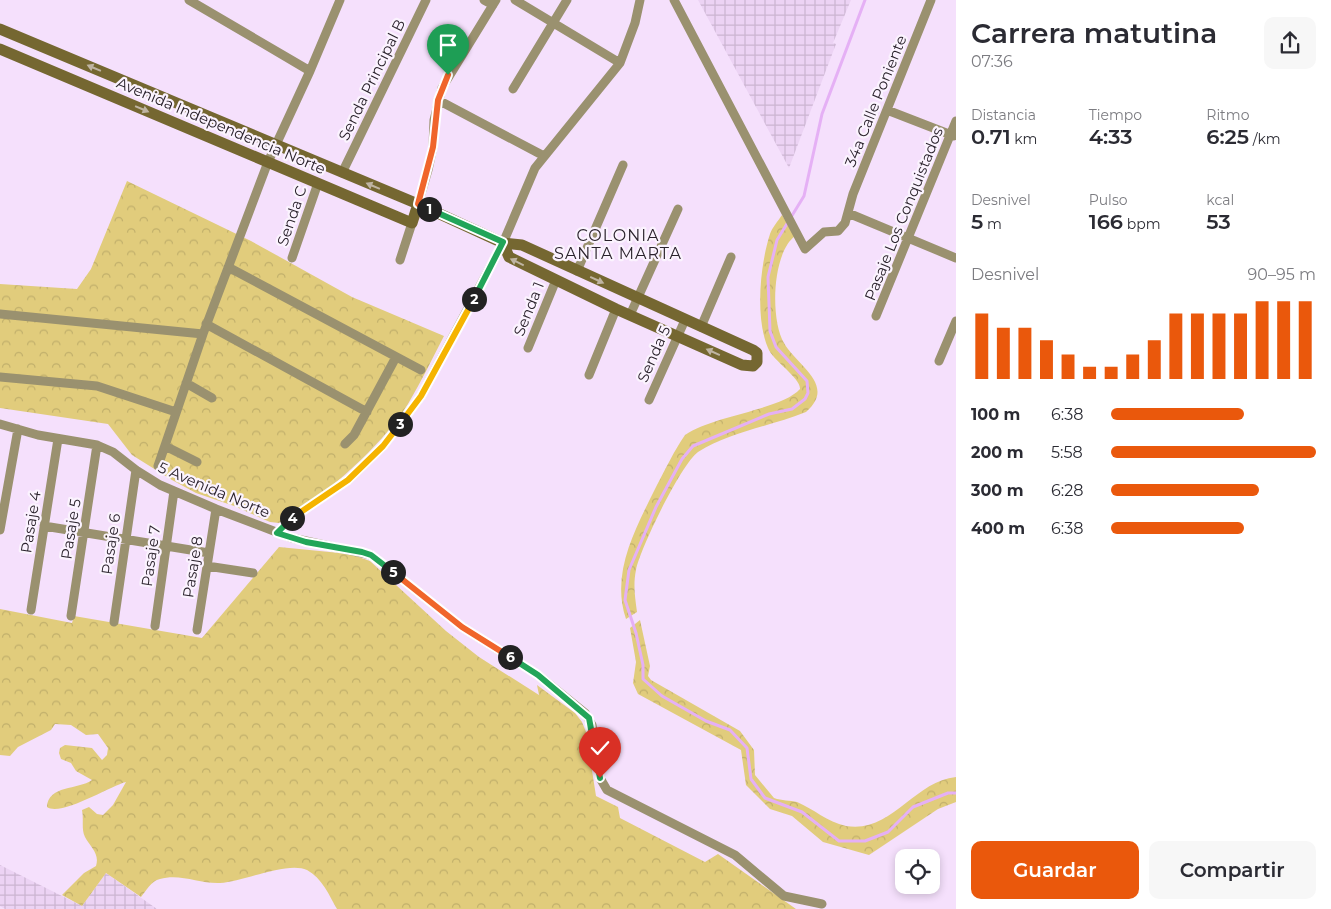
<!DOCTYPE html>
<html lang="es">
<meta charset="utf-8">
<style>
body{margin:0;font-family:Montserrat,sans-serif;background:#f7f7f7;color:#2b2b33;height:100vh;display:flex;flex-direction:column;font-size:19px;white-space:nowrap}
*{box-sizing:border-box;margin:0}
p{font-size:16px;color:#7c7c81}
.icon{flex:none;width:28px;height:28px;fill:none;stroke:currentColor;stroke-width:2;stroke-linecap:round;stroke-linejoin:round}
.map{position:relative;flex:1;overflow:hidden}
.side{display:flex;flex-direction:column;background:#fff;width:375px}
.side>*{flex:none}
.tools{position:absolute;left:895px;top:849px;display:grid;gap:10px}
.tools a{display:grid;place-items:center;width:45px;height:45px;border-radius:10px;background:#fff;box-shadow:0 2px 8px #0003;font-size:25px}
.pin{position:absolute;display:grid;place-items:center;width:42px;height:42px;color:#fff;margin:-51px -21px;border-radius:50% 50% 50% 0;rotate:-45deg;box-shadow:0 0 5px #0007}
.pin .icon{rotate:45deg}
.km{position:absolute;width:25px;height:25px;margin:-12px;border-radius:50%;background:#222;color:#fff;font-size:14px;line-height:25px;text-align:center}
.round{display:grid;place-items:center;flex:none;width:52px;height:52px;border-radius:10px;background:#f7f7f7}
.headline{display:flex;align-items:center;justify-content:space-between;height:85px;padding:0 15px}
h1{font-size:28px;font-weight:600;line-height:38px}
.figures{display:grid;grid-template-columns:repeat(3,1fr);gap:8px;height:85px;padding:5px 15px}
.figures div{display:grid;align-content:center}
.figures b{font-size:21px;font-weight:600}
.figures small{font-size:14px;font-weight:400}
.figures p{font-size:14px}
.chart{height:140px;padding:10px 15px}
.chart p{display:flex;justify-content:space-between}
.chart svg{width:100%;height:90px;margin-top:5px;stroke:#ea580c;stroke-width:6}
.primary-button{display:flex;gap:10px;margin-top:auto;padding:10px 15px}
.primary-button a{flex:1;height:58px;border-radius:10px;background:#ea580c;color:#fff;font-size:20px;font-weight:600;line-height:58px;text-align:center}
.primary-button a+a{background:#f7f7f7;color:#2b2b33}
ul{padding:0 15px;list-style:none;font-size:16px}
li{display:grid;grid-template-columns:80px 60px 1fr;align-items:center;height:38px}
li i{height:12px;border-radius:6px;background:#ea580c}
main{display:flex;flex:1;min-height:0}
.map>svg:first-child{display:block}
.industrial{fill:url(#industrial-grid)}
.forest{fill:url(#forest-crowns)}
.lines{fill:none;stroke-linecap:round;stroke-linejoin:round}
.stream{stroke:#e5b0f5;stroke-width:3}
.street{stroke:#9a916f;stroke-width:9}
.secondary{stroke:#756731;stroke-width:11}
.oneway{fill:#bfb4a2}
.split-1-casing{stroke:#fff;stroke-width:10}
.split-2-casing{stroke:#fff;stroke-width:10}
.split-3-casing{stroke:#fff;stroke-width:10}
.split-4-casing{stroke:#fff;stroke-width:10}
.split-5-casing{stroke:#fff;stroke-width:10}
.split-6-casing{stroke:#fff;stroke-width:10}
.split-7-casing{stroke:#fff;stroke-width:10}
.split-1{stroke:#f0652b;stroke-width:6}
.split-2{stroke:#22a559;stroke-width:6}
.split-3{stroke:#f5b400;stroke-width:6}
.split-4{stroke:#f5b400;stroke-width:6}
.split-5{stroke:#22a559;stroke-width:6}
.split-6{stroke:#f0652b;stroke-width:6}
.split-7{stroke:#22a559;stroke-width:6}
.labels{text-anchor:middle;stroke-width:4.5;stroke-linejoin:round;paint-order:stroke}
.street-label{font-size:15px;fill:#2a222c;stroke:#fbf3fe}
.neighbourhood-label{font-size:16px;letter-spacing:1px;fill:#2a222c;stroke:#fbf3fe}
</style>
<main>
<div class="map">
<svg width="956" height="909" viewBox="0 0 956 909">
<defs>
<pattern id="industrial-grid" width="8" height="8" patternUnits="userSpaceOnUse" patternTransform="scale(1.25)"><rect width="8" height="8" fill="#ecd3f4"/><path d="M0 4h8M4 0v8" fill="none" stroke="#cbb5d1"/></pattern>
<pattern id="forest-crowns" width="20" height="18" patternUnits="userSpaceOnUse" patternTransform="scale(1.25)"><rect width="20" height="18" fill="#e1cc7c"/><path d="M2 6a3 3 0 1 1 6 0M12 15a3 3 0 1 1 6 0" fill="none" stroke="#c1af6b"/></pattern>
</defs>
<rect width="100%" height="100%" fill="#f5e0fc"/>
<path class="industrial" d="M698,0H851L833,43L836,44L789,168Z
M0,865L82,906L106,873L157,909H5L0,906Z"/>
<path class="forest" d="M127,181L251,241L352,297L444,336C432,359 421,382 408,404C382,446 322,499 279,523L270,522L234,506L196,493L172,480L132,455L108,424L0,408V284L77,289L91,269Z
M782,215L795,236C772,253 770,320 784,343C797,366 837,385 806,412C771,426 730,432 698,452C681,464 640,549 636,570C633,585 635,597 637,612L626,619C610,572 637,526 657,485C666,468 674,451 685,435C714,415 781,410 800,389C801,378 773,361 768,348C755,318 760,265 770,234C772,228 778,221 782,215Z
M279,547L350,554L370,561L446,631L479,657L539,695L537,685L575,713L582,722L586,732L596,796L618,807L620,818L705,862L718,854L796,909H337C329,895 322,878 307,870C287,861 243,882 220,883C200,884 180,873 160,879C151,881 146,891 141,897L106,873L82,906L62,895L84,873L96,866C100,853 90,847 85,837C81,829 84,819 82,810L89,807L97,814L103,815L113,805L126,782C110,786 61,817 47,807C48,785 78,790 92,780L76,771L71,763L61,759L59,753L60,748L65,745L92,748L102,760L107,755L108,748L98,734L86,735L71,725L55,724L51,730L18,747L10,756L0,755V609L72,623L74,616L202,638Z
M640,620L650,666L648,676L651,680L740,731L754,750L755,775L774,798C782,801 790,800 797,802C814,809 827,822 846,826C891,834 914,781 956,777V802L938,809L869,855L823,842L792,816L770,809L746,785L741,750L638,694L633,683L636,662L630,628Z"/>
<g class="lines">
<path class="stream" d="M865,0L822,114L804,196L777,240L768,277L770,331L776,347L807,381L808,393L805,399L792,409L769,414L693,446L682,459L656,507L629,570L625,600L636,633L643,665V679L662,696L706,721L730,730L747,748L751,779L765,798L802,812L839,841H865L888,832L913,807L948,793H956"/>
<path class="street" d="M189,0L310,71
M484,0L493,5
M515,0L620,63
M674,0L805,249L824,232L838,231L845,223L853,194L931,0
M513,89L567,0
M438,100L544,156
M887,110L954,136
M342,173L426,0
M418,204L428,170L433,147L434,120L442,88L496,0
M848,213L956,258
M292,258L318,183
M400,260L412,223
M228,267L421,370
M577,271L623,165
M0,314L203,334
M630,315L678,209
M876,316L956,121
M206,324L367,412
M701,327L731,257
M528,348L556,280
M939,361L956,321
M589,375L616,309
M0,377L97,386L176,412
M186,383L212,398
M649,400L685,320
M0,424L38,435L97,445L113,452L136,470L160,485L216,509L292,538L371,555L462,627L538,675L585,713L592,725L600,778L607,790L735,855L784,896L822,904
M345,444L354,435L396,357
M165,446L197,462
M158,466L203,334L268,162L310,71L340,0
M44,526L209,553
M0,530L18,429
M277,533L296,515L348,480L383,446L421,396L503,243L535,168L620,63L635,23L640,0
M207,566L253,573
M31,610L58,439
M71,616L97,445
M114,622L136,470
M155,626L174,491
M197,630L216,509"/>
<path class="secondary" d="M0,29L418,204L503,243L522,245L753,350L757,353V362L753,366L742,365L616,309L509,257L503,243
M0,49L412,223L418,204"/>
</g>
<defs><path id="oneway-solid" d="M-6-.8H1V-3.2L6.5 0L1 3.2V.8H-6Z" transform="scale(1.25)"/></defs>
<g class="oneway">
<use href="#oneway-solid" transform="translate(94 68) rotate(-157)"/>
<use href="#oneway-solid" transform="translate(142 109) rotate(23)"/>
<use href="#oneway-solid" transform="translate(373 186) rotate(-157)"/>
<use href="#oneway-solid" transform="translate(517 262) rotate(-154)"/>
<use href="#oneway-solid" transform="translate(597 280) rotate(25)"/>
<use href="#oneway-solid" transform="translate(713 352) rotate(-156)"/>
</g>
<g class="lines">
<defs>
<path id="split-1" d="M429,209L418,204L433,147L438,100L448,75"/>
<path id="split-2" d="M429,209L503,242L474,299"/>
<path id="split-3" d="M400,424L421,396L474,299"/>
<path id="split-4" d="M292,518L348,480L383,446L400,424"/>
<path id="split-5" d="M292,518L277,533L306,542L362,552L371,555L393,572"/>
<path id="split-6" d="M393,572L462,627L510,657"/>
<path id="split-7" d="M510,657L538,675L589,718L600,778"/>
</defs>
<use href="#split-1" class="split-1-casing"/>
<use href="#split-2" class="split-2-casing"/>
<use href="#split-3" class="split-3-casing"/>
<use href="#split-4" class="split-4-casing"/>
<use href="#split-5" class="split-5-casing"/>
<use href="#split-6" class="split-6-casing"/>
<use href="#split-7" class="split-7-casing"/>
<use href="#split-1" class="split-1"/>
<use href="#split-2" class="split-2"/>
<use href="#split-3" class="split-3"/>
<use href="#split-4" class="split-4"/>
<use href="#split-5" class="split-5"/>
<use href="#split-6" class="split-6"/>
<use href="#split-7" class="split-7"/>
</g>
<g class="labels">
<g class="street-label">
<text transform="translate(372 80) rotate(-64)" y="5">Senda Principal B</text>
<text transform="translate(876 101) rotate(-68)" y="5">34a Calle Poniente</text>
<text transform="translate(221 126) rotate(23)" y="5">Avenida Independencia Norte</text>
<text transform="translate(904 214) rotate(-68)" y="5">Pasaje Los Conquistados</text>
<text transform="translate(292 216) rotate(-71)" y="5">Senda C</text>
<text transform="translate(529 309) rotate(-68)" y="5">Senda 1</text>
<text transform="translate(654 354) rotate(-66)" y="5">Senda 5</text>
<text transform="translate(214 490) rotate(23)" y="5">5 Avenida Norte</text>
<text transform="translate(31 522) rotate(-81)" y="5">Pasaje 4</text>
<text transform="translate(71 529) rotate(-81)" y="5">Pasaje 5</text>
<text transform="translate(111 544) rotate(-82)" y="5">Pasaje 6</text>
<text transform="translate(151 556) rotate(-82)" y="5">Pasaje 7</text>
<text transform="translate(193 567) rotate(-81)" y="5">Pasaje 8</text>
</g>
<g class="neighbourhood-label">
<text x="618" y="241">COLONIA<tspan x="618" dy="18">SANTA MARTA</tspan></text>
</g>
</g>
</svg>
<div class="tools">
<a><svg class="icon" aria-label="locate" viewBox="0 0 24 24"><circle cx="12" cy="12" r="6"/><path d="M12 2v4M12 18v4M2 12h4M18 12h4"/></svg></a>
</div>
<div class="pin" style="left:448px;top:75px;background:#1e9e55"><svg class="icon" aria-label="arrive" viewBox="0 0 24 24"><path d="M6 21V4h12l-3 4 3 4H6"/></svg></div>
<div class="pin" style="left:600px;top:778px;background:#d93025"><svg class="icon" aria-label="check" viewBox="0 0 24 24"><path d="M5 12l5 5 9-10"/></svg></div>
<b class="km" style="left:429px;top:209px">1</b>
<b class="km" style="left:474px;top:299px">2</b>
<b class="km" style="left:400px;top:424px">3</b>
<b class="km" style="left:292px;top:518px">4</b>
<b class="km" style="left:393px;top:572px">5</b>
<b class="km" style="left:510px;top:657px">6</b>
</div>
<section class="side">
<div class="headline"><div><h1>Carrera matutina</h1><p>07:36</p></div><a class="round"><svg class="icon" aria-label="share" viewBox="0 0 24 24"><path d="M12 15V3M7 8l5-5 5 5M5 13v7h14v-7"/></svg></a></div>
<div class="figures">
<div><p>Distancia</p><b>0.71<small> km</small></b></div>
<div><p>Tiempo</p><b>4:33</b></div>
<div><p>Ritmo</p><b>6:25<small> /km</small></b></div>
</div>
<div class="figures">
<div><p>Desnivel</p><b>5<small> m</small></b></div>
<div><p>Pulso</p><b>166<small> bpm</small></b></div>
<div><p>kcal</p><b>53</b></div>
</div>
<div class="chart"><p><span>Desnivel</span>90–95 m</p>
<svg viewBox="0 0 160 44" preserveAspectRatio="none"><path d="M5 44V12M15 44V19M25 44V19M35 44V25M45 44V32M55 44V38M65 44V38M75 44V32M85 44V25M95 44V12M105 44V12M115 44V12M125 44V12M135 44V6M145 44V6M155 44V6"/></svg>
</div>
<ul>
<li><b>100 m</b>6:38<i style="width:65%"></i></li>
<li><b>200 m</b>5:58<i style="width:100%"></i></li>
<li><b>300 m</b>6:28<i style="width:72%"></i></li>
<li><b>400 m</b>6:38<i style="width:65%"></i></li>
</ul>
<div class="primary-button"><a>Guardar</a><a>Compartir</a></div>
</section>
</main>
